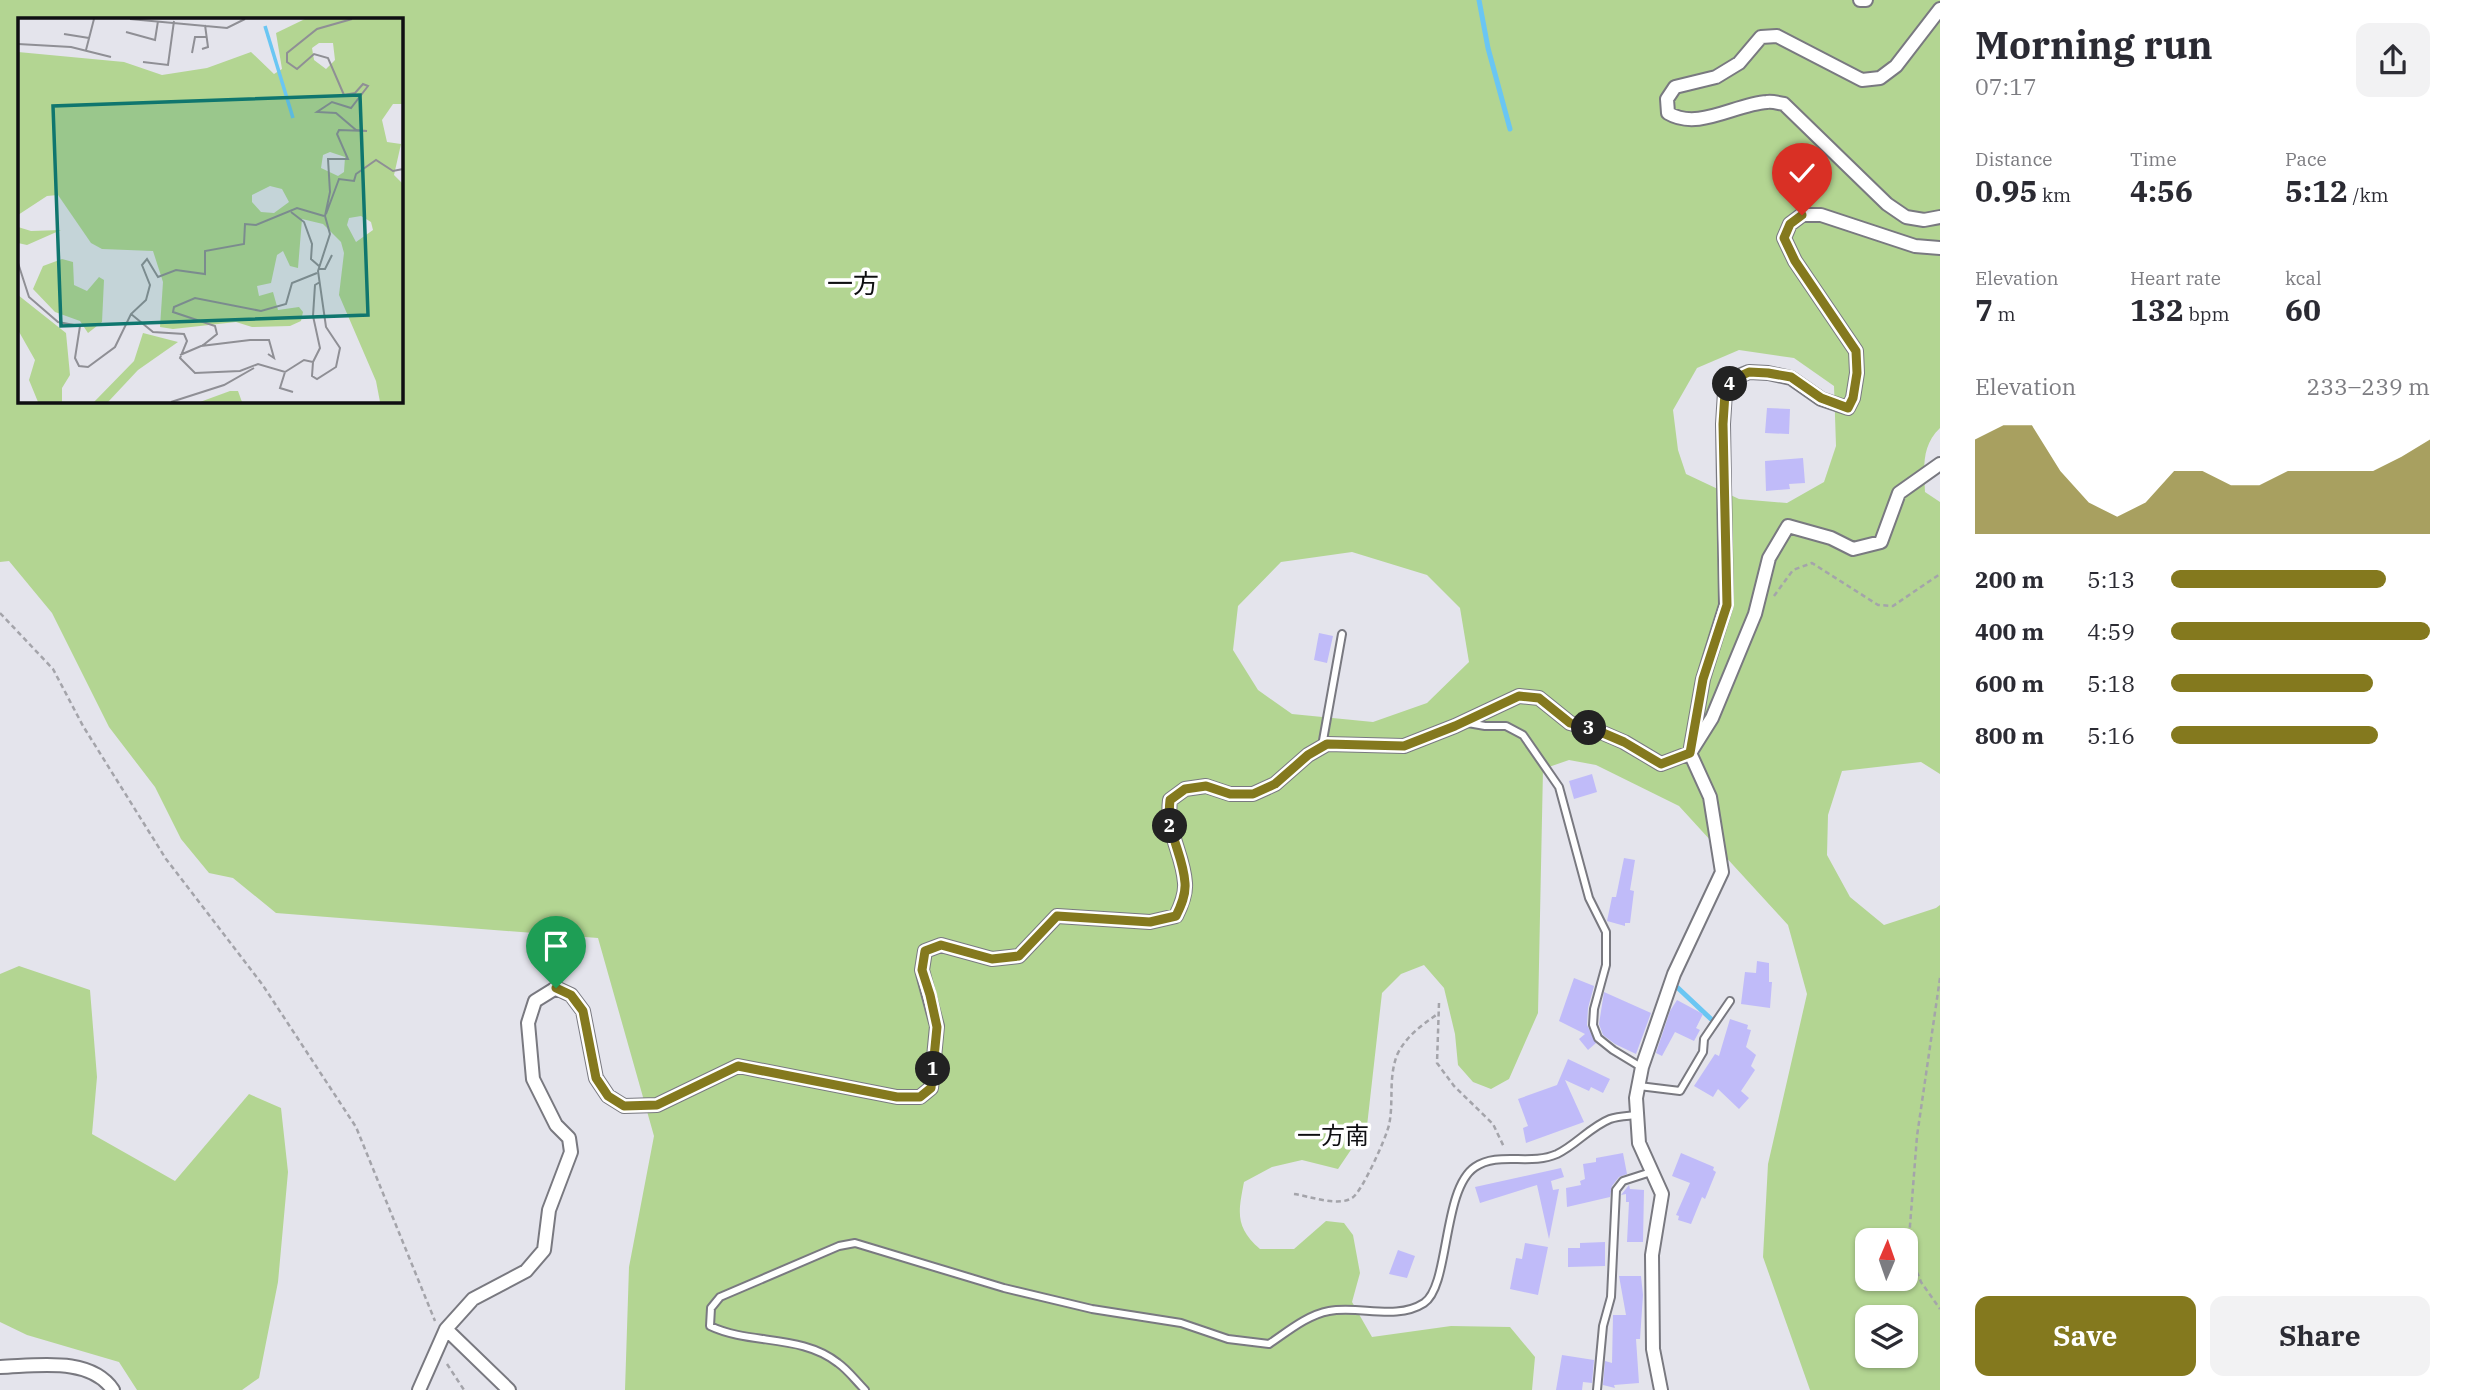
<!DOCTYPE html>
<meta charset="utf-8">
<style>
body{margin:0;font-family:"IBM Plex Serif","Noto Sans JP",serif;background:#f2f2f3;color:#2b2b33;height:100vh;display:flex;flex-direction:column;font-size:26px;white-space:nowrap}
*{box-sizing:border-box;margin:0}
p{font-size:23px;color:#7c7c81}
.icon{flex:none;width:38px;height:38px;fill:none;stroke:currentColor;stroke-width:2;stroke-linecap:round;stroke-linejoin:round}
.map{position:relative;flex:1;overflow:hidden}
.sheet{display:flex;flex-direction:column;background:#fff;width:525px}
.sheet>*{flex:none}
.needle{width:46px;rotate:2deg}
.buttons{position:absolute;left:1855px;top:1228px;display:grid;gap:14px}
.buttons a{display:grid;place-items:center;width:63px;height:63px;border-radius:14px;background:#fff;box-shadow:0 2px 5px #0004;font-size:35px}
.pin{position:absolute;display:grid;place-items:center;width:60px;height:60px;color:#fff;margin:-72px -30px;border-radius:50% 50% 50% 0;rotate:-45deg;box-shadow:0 0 7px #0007}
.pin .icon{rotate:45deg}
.km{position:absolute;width:35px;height:35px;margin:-18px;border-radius:50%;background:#222;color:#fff;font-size:19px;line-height:35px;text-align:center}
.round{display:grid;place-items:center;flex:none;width:74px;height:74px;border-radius:14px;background:#f2f2f3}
.overview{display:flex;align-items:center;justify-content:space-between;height:119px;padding:0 35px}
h1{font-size:38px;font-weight:700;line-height:52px}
.metrics{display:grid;grid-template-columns:repeat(3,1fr);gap:10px;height:119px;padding:7px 35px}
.metrics div{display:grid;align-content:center}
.metrics b{font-size:30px;font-weight:700}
.metrics small{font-size:19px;font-weight:400}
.metrics p{font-size:19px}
.chart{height:196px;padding:14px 35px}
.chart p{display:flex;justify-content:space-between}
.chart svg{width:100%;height:126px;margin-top:7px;fill:#84791e;opacity:.7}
.action{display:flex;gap:14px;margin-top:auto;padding:14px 35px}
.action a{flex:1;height:80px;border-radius:14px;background:#84791e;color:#fff;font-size:28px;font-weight:700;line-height:80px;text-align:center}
.action a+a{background:#f2f2f3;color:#2b2b33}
ul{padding:0 35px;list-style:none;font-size:23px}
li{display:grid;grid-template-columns:112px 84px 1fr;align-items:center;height:52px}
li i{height:18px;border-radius:9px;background:#84791e}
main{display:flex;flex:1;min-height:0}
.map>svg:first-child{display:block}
.green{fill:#b3d592;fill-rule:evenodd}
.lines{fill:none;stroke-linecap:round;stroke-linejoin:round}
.stream{stroke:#6ac6f3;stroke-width:5}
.building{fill:#c0bbf9}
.service-casing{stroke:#797980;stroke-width:10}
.minor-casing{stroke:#797980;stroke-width:16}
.path{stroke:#a4a4aa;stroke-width:2.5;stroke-dasharray:5 3.5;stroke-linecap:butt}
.service{stroke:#fff;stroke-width:6}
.minor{stroke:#fff;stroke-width:12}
.route-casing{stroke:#fff;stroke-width:14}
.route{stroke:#84791e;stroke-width:9}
.labels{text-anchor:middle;stroke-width:7;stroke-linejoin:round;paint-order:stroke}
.neighbourhood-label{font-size:24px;fill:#0f0f12;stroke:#fff}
.quarter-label{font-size:26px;fill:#0f0f12;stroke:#fff}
.inset-river{fill:none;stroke:#6ac6f3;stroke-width:3.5}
.inset-road{fill:none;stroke:#8f8f95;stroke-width:2}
.view{fill:#0f766e;fill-opacity:0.15;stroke:#0f766e;stroke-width:3.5}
.inset-edge{fill:none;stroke:#0f0f12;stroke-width:3.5}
</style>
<main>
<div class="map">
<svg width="1940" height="1390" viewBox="0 0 1940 1390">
<rect width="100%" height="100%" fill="#e4e4ec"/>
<path class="green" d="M0,0H1940V428C1921,446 1924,468 1925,492L1940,502V774L1921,762L1842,771L1828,815L1827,855L1850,897L1884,925L1936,908L1940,905V1390H1810L1763,1257L1768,1164L1807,994L1788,925L1679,806L1596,765L1569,760L1543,769L1538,1013L1509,1079L1491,1089L1473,1082L1458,1065L1455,1034L1444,988L1424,965L1401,974L1382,993L1367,1126L1338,1169L1302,1160L1272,1167L1244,1182C1238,1213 1235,1227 1260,1249H1294L1326,1221L1344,1223L1353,1235L1360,1273L1352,1302L1372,1337L1451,1326L1510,1327L1535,1357L1532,1390H625L629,1267L654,1136L598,938L276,913L233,878L209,873L181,839L155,787L109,727L52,613L9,561L0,562ZM19,19H401V401H19ZM1739,350L1794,358L1834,386L1836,446L1824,482L1787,503L1739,499L1686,474L1678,450L1673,410L1697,368ZM1352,552L1427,575L1460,608L1469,662L1427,703L1373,722L1292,714L1258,690L1233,650L1238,606L1281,562ZM1867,1241H1906V1279H1867ZM1867,1318H1906V1356H1867Z
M19,966L90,990L97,1077L92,1134L175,1181L249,1094L281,1108L288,1172L278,1282L259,1378L242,1390H137L119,1362L27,1335L0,1322V974Z"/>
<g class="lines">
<path class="stream" d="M1479,0L1488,48L1510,129
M1678,988L1711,1019"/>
</g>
<path class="building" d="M1767,408L1790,409L1789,434L1765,433Z
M1803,458L1805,483L1789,484L1790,489L1766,491L1765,461Z
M1319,633L1333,636L1327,663L1314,660Z
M1592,774L1597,792L1574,799L1569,781Z
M1624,858L1635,860L1630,890L1634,891L1630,923H1625V926L1607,921L1612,897H1616Z
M1757,961L1769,963V982H1772L1770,1008L1741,1004L1745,972L1756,973Z
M1574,978L1594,986L1588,1008L1587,1025L1596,1043L1588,1050L1579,1039L1585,1034L1559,1021Z
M1604,992L1651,1013L1636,1054L1615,1044L1603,1035L1599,1024Z
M1677,1000L1703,1014L1696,1028L1700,1030L1694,1041L1675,1032L1662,1056L1656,1053L1670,1011Z
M1730,1019L1748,1025L1747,1029L1751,1030L1746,1047L1756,1055L1751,1066L1755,1070L1741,1091L1749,1098L1739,1109L1718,1089L1713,1097L1694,1086L1715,1054L1719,1056Z
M1568,1059L1610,1079L1603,1093L1591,1087L1589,1091L1565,1080L1584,1122L1526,1143L1523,1128L1528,1126L1518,1099L1557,1085Z
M1623,1153L1627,1174L1619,1177L1612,1186L1610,1197L1567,1207L1566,1188L1581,1185L1580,1181L1585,1179L1583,1164L1596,1162V1158Z
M1681,1153L1714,1167L1713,1170L1716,1172L1705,1199L1702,1197L1691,1224L1678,1220L1679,1216L1676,1215L1690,1183L1672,1176Z
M1561,1168L1564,1177L1551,1181L1553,1190L1559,1189L1549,1239L1537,1185L1480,1203L1475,1187Z
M1629,1185L1630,1189L1644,1190L1643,1242H1627L1629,1202H1626V1194L1621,1195Z
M1605,1242V1266L1568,1267V1248H1580V1243Z
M1525,1243L1548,1247L1538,1295L1510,1289L1516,1258L1522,1259Z
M1398,1250L1415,1256L1407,1278L1389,1274Z
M1619,1276H1641L1643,1295L1640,1339H1636L1639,1383L1614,1385L1615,1388L1603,1385L1605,1361L1612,1363L1613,1315H1626Z
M1562,1355L1594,1360L1592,1383L1583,1382L1582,1390H1556Z"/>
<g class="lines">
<defs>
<path id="service" d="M1468,723L1485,726H1506L1523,735L1559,787L1589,898L1606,932V965L1594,1009L1593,1025L1598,1038L1613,1050L1641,1067
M1322,746L1342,634
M1639,1086L1680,1091L1703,1052L1704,1039L1730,1001
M865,1390C856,1381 848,1370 838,1363C802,1334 750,1345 710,1326L711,1308L720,1297L839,1246L855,1243L1004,1288L1092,1309L1181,1323L1228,1339L1269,1344C1287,1332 1307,1315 1329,1311C1359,1305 1396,1321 1424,1303C1450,1286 1442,1189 1475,1167C1498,1151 1530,1166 1557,1154C1576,1145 1590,1127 1610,1119C1618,1116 1628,1116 1636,1115
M1597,1390L1603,1326L1611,1297L1616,1190L1623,1181L1651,1172"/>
<path id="minor" d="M1860,0H1866
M1940,9L1896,66L1880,78L1862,80L1777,36L1761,37L1739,63L1716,77L1675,87L1667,99L1668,113C1698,131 1735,104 1767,102C1772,101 1778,103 1784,104L1887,204L1906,217L1924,220L1940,217
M446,1329L509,1390
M0,1367C36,1366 90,1356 113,1390
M419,1390L446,1329L473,1299L526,1271L544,1250L549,1210L571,1152L569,1138L556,1125L533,1079L528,1023L535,1001L556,988L571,995L583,1011L596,1078L608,1096L624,1106L657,1105L738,1066L897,1097H920L931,1088L937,1026L922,970L925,951L941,945L992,959L1019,956L1057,916L1150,922L1176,916C1181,906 1186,894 1185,883C1183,853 1166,834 1170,800L1185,789L1206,786L1230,794H1253L1275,784L1308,755L1327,744L1404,746L1455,726L1519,696L1539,698L1570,723L1596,730L1624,742L1661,764L1690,753L1712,718L1755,614L1769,558L1788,526L1831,538L1853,549L1881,542L1899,493L1940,464
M1661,1390L1653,1349L1652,1255L1662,1194L1639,1143L1636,1098L1642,1067L1674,974L1722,872L1710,797L1690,753L1703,679L1726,605L1723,424L1725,392L1734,378L1749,372L1768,373L1791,378L1821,399L1848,408L1853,398L1857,373L1856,351L1795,261L1784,238L1790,224L1802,215H1821L1915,246L1940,248"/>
</defs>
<use href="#service" class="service-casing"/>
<use href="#minor" class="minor-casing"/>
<path class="path" d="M1774,596L1793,570L1812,563L1878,605L1893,606L1940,574
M0,613L53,669L83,726L166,859L262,984L356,1127L435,1321
M1940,978L1917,1136L1908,1251L1921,1282L1940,1309
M1439,1003L1437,1063L1454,1086L1493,1124L1504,1147
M1294,1194C1309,1196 1338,1207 1352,1198C1362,1192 1386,1138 1389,1125C1394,1102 1388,1079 1397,1055C1406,1036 1422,1025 1439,1013
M447,1364L464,1390"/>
<use href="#service" class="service"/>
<use href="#minor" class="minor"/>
</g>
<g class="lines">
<defs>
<path id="route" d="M556,988L571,995L583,1011L596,1078L608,1096L624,1106L657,1105L738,1066L897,1097H920L931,1088L937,1027L930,995L922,970L925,951L941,945L992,959L1019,956L1057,916L1150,922L1176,916C1181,906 1186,895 1185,883C1183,853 1166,834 1170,800L1185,789L1206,786L1230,794H1253L1275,784L1308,755L1327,744L1404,746L1455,726L1519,696L1539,698L1570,723L1596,730L1624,742L1661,764L1690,753L1703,679L1727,605L1723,424L1725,393L1734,379L1749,372L1768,373L1791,377L1821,398L1848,408L1853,398L1857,373L1856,351L1795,261L1784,238L1790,224L1802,215"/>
</defs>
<use href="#route" class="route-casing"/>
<use href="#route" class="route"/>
</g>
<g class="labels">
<g class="neighbourhood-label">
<text x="1333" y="1144">一方南</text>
</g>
<g class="quarter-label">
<text x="853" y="293">一方</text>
</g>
</g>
<g transform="translate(18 18)">
<rect width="385" height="385" fill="#e4e4ec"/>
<path d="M287,1H385V86H375L364,102L369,124L383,126L376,157L385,166V384H362L358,363L321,277L326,235L323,224L305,206L284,201L280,250L272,248L265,233L259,237L253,265L239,268L241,278L255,274L260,292L281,289L285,294L283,303L272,308L234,309L218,304L155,311L142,309L145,264L135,233L84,231L73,225L40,177L29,178L0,197V34L106,44L144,57L189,50L233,34L256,56L264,51L258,15ZM301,25H315L317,42L308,51L296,42L294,30ZM312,134L327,139L326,154L320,158L303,150L305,137ZM252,168L264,171L271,184L256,195L243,194L234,184V177ZM343,198L353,204L355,212L338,224L329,207L331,200ZM0,209L13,213L43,212L9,227L0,225ZM44,241L55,244L56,267L69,273L81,259L86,262L84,304L70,315L62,303L37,294L15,271L25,248ZM0,277L48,315L52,357L44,370V384H20L11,362L17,342L0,312ZM125,315L160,324L120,352L90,384H76L116,343ZM212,373H220L224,384H182Z" fill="#b3d592" fill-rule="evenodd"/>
<path class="inset-river" d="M247,8L275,100"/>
<path class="inset-road" d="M112,1L209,10L227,1M108,14L137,22L140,3M46,16L71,20M0,26L53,29L93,39M184,31L190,29L187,7M68,32L76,1M174,35L177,19H188M125,44L150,47L156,3M273,194L286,204L294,226L293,241L301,248M308,196L321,161L336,163L338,156L358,142L375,153L385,151M0,245L11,279L40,304L62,308L57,340L61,348L70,349L97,329L113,296L128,282L132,267L124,247L129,241L140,259L158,252L187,256V233L226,226L227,206L238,207L279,190L306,198M300,251H307L314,237M113,296L135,314L166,316L169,323L162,340L177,355L222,353L240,346L267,354L286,342L295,344L294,358L299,361L318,349L322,330L308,309L300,253L312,216L307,198L312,174L310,141H330L319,116L321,112L349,113L338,112L318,95L299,94L314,84L333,90L350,68L345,66L337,75L326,77L310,40L296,36L279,51L269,44V35L299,11L334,1M184,328L199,316L197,308L155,294L156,289L177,280L243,293L268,286L274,265L299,255M162,337L183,328L232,322H251L256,340L250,336M295,344L302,330L295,298L297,267L302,264M267,354L262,370L275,374M153,384L206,367L236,350"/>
<path class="view" d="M342,77L350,297L43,308L35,88Z"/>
<rect width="385" height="385" class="inset-edge"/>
</g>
</svg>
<div class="buttons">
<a><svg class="needle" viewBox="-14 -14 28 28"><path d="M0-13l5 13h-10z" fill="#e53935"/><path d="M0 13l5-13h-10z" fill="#7c7c81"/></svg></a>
<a><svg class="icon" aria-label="layers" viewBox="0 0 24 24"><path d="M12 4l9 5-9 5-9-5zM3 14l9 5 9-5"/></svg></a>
</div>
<div class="pin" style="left:556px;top:988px;background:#1e9e55"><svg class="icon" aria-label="arrive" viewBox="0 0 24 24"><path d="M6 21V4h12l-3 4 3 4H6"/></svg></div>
<div class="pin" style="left:1802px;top:215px;background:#d93025"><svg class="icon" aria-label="check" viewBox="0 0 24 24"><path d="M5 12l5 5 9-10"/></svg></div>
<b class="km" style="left:933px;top:1069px">1</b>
<b class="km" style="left:1170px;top:826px">2</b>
<b class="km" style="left:1589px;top:728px">3</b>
<b class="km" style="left:1730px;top:384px">4</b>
</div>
<section class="sheet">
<div class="overview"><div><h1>Morning run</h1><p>07:17</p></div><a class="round"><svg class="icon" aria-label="share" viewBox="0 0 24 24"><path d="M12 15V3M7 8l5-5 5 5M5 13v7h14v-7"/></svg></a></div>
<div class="metrics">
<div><p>Distance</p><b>0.95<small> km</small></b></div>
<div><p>Time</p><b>4:56</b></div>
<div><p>Pace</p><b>5:12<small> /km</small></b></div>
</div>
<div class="metrics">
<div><p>Elevation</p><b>7<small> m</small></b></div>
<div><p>Heart rate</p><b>132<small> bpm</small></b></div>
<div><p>kcal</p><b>60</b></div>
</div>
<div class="chart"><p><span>Elevation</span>233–239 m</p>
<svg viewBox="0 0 160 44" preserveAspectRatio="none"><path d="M0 44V11L10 6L20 6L30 22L40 33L50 38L60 33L70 22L80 22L90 27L100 27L110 22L120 22L130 22L140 22L150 17L160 11V44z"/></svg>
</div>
<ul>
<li><b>200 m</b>5:13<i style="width:83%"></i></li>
<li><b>400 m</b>4:59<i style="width:100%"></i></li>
<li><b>600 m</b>5:18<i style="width:78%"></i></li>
<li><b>800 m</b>5:16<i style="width:80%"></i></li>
</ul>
<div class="action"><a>Save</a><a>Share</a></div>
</section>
</main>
